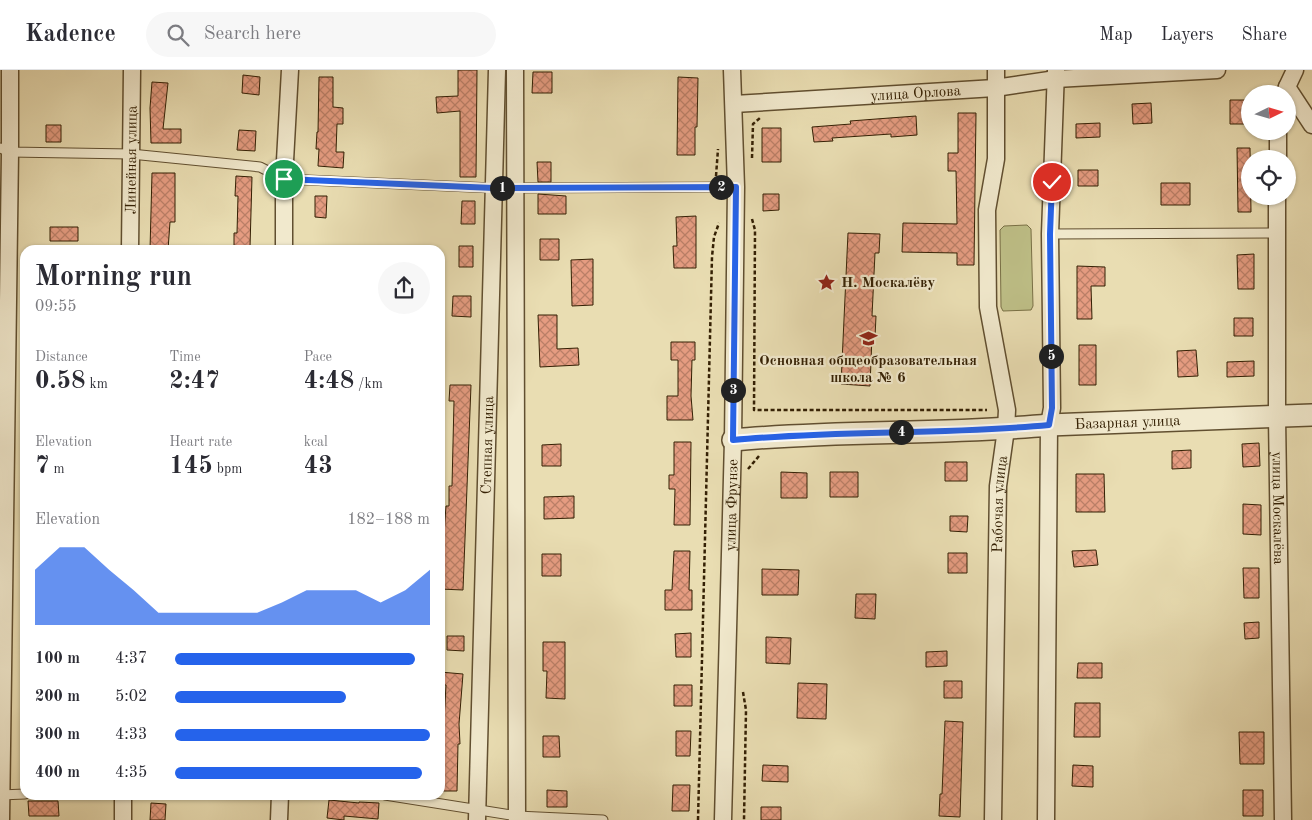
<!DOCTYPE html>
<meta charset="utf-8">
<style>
body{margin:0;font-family:"Old Standard TT",serif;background:#f7f7f7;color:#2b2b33;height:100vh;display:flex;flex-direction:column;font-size:19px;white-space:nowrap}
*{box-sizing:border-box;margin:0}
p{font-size:16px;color:#7c7c81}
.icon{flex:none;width:28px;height:28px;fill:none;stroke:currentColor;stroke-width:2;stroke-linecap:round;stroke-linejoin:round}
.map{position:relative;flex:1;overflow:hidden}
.side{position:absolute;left:20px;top:175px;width:425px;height:555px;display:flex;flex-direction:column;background:#fff;border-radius:15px;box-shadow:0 1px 4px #0004}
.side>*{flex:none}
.needle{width:32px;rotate:85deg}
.tools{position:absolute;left:1241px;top:15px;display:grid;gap:10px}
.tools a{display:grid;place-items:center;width:55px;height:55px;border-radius:50%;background:#fff;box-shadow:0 1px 4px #0004;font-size:25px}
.pin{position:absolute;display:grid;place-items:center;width:42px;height:42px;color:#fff;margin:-21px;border:2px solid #fff;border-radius:50%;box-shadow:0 1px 5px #0007}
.km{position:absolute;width:25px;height:25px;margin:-12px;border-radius:50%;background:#222;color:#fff;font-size:14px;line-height:25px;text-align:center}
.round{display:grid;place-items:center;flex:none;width:52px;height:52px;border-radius:26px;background:#f7f7f7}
.headline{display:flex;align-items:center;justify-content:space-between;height:85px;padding:0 15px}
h1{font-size:28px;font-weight:600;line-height:38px}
.metrics{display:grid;grid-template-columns:repeat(3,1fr);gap:8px;height:85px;padding:5px 15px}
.metrics div{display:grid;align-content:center}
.metrics b{font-size:25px;font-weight:600}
.metrics small{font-size:14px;font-weight:400}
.metrics p{font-size:14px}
.chart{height:140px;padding:10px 15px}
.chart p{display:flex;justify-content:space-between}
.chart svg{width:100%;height:90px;margin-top:5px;fill:#2563eb;opacity:.7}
ul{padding:0 15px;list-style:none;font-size:16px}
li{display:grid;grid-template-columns:80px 60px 1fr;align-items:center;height:38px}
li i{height:12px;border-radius:6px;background:#2563eb}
header{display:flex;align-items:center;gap:30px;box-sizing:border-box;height:70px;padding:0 25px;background:#fff;border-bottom:1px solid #e1e1e2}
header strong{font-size:24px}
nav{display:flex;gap:28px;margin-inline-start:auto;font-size:18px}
.search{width:350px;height:45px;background:#f7f7f7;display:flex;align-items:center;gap:12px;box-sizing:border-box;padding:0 18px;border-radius:28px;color:#7c7c81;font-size:19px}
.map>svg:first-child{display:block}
.park{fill:#bebf87;stroke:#797046}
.building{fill:url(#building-cross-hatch);stroke:#342004}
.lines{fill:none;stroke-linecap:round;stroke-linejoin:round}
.service-casing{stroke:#614f30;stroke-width:11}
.minor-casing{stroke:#614f30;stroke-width:19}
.tertiary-casing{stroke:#614f30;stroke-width:24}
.path{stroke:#342004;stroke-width:2.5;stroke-dasharray:4 2.5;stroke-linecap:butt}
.service{stroke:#f1e9cd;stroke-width:9}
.minor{stroke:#f1e9cd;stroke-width:16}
.tertiary{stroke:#f1e9cd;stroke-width:21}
.route-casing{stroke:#fff;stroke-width:10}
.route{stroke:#2563eb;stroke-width:6}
.labels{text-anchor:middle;stroke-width:4.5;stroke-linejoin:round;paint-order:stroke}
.street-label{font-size:15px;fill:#342004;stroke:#f1e9cd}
.poi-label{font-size:15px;font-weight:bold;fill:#342004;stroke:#f1e9cd;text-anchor:start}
</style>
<header>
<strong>Kadence</strong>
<div class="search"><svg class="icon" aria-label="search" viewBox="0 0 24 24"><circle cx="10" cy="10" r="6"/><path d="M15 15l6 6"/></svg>Search here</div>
<nav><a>Map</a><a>Layers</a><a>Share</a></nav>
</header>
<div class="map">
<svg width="1312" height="750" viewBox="0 0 1312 750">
<defs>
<pattern id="building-cross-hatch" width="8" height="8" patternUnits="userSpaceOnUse" patternTransform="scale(1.25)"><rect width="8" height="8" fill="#e59c81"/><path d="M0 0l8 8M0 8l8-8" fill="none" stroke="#ba7f67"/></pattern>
</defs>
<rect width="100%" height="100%" fill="#e9ddb2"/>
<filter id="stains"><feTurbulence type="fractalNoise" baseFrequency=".004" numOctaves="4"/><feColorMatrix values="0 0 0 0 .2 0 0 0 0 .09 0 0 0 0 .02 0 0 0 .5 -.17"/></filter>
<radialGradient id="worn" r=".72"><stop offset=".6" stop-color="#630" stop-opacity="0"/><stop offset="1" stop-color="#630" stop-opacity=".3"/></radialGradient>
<path class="park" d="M1027,155L1031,159L1033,236L1031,240L1003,241L1001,237L1000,160L1004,156Z"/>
<path class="building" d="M458,0H477L476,107H460V41L437,43L436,27L458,26Z
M533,2H552V23H532Z
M243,5L260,7L259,25L242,23Z
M319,7H333V37L343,38V54H337L336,82H344L343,98L318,96L319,79H316L317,62H318Z
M678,7L698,8L697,57H695V85H677Z
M152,12L168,13L163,59H181V73H151L150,38Z
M1230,30H1250V54H1230Z
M1151,33L1152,53L1133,54L1132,34Z
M958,43H976L974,195H957V183L902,182L903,153L957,154L956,101H948V83H958Z
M916,46L917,65L891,67V64L832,68L833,71L814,72L812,57L851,54L850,51Z
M1100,53V67L1076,68V54Z
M46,55H61V72H46Z
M762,58H781V92H762Z
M239,60L256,61L255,81L237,80Z
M1237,78H1250L1251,142H1238Z
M537,92H551V112H538Z
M1078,100H1098V116H1078Z
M152,103H175V152H170L168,180H150Z
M236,106L252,107L250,177H234V163H237L238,126H235Z
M1161,113H1190V135H1161Z
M538,124L566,126V144H538Z
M763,124H779V140L763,141Z
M315,126H327L326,148L315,147Z
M462,131H475V154H461Z
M696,146V198H674L673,176H677L676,147Z
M50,157H78V171H50Z
M848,163L880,164L879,183H875L872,246H876L875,267L872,266L870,316L841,314Z
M540,169H559V190H540Z
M459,176H473V197H459Z
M1254,184V219H1238L1237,185Z
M593,189V235L572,236L571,190Z
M1077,196L1105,197V216H1091L1092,249H1077Z
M453,226H471V247L452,246Z
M538,245H557V279L578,278L579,295L540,297Z
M1234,248H1253V266H1234Z
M671,272H695V290H692L691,326L693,350H667V326H678V290H671Z
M1079,275H1096V315H1079Z
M1196,280L1198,306L1178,307L1177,281Z
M1254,291V306L1227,307V292Z
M450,315H471L463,520L440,519V464H444L446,436H449V416H452L454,331H449Z
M674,372H691L690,455H674L675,419H669V405H674Z
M1259,373L1260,396L1243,397L1242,374Z
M561,374V396H542V375Z
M1191,380V398L1172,399V381Z
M945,392H967V411H945Z
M781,402L807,403V428H781Z
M830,402H858V427H830Z
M1076,404H1104L1105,442H1076Z
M574,426V448L544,449V427Z
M1243,434L1261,435V465L1243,464Z
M950,446H968L967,462L950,461Z
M1096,480L1098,495L1074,497L1072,481Z
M674,481H690L689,520H692V540H665V520H672Z
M948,483H967V503H948Z
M542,484H561V506H542Z
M1243,498H1259V528H1244Z
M762,499L799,500L798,525H762Z
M856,524H876L875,549L855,548Z
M1259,552V568L1245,569L1244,553Z
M691,563V587H676L675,564Z
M447,566H464V581L447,580Z
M766,567L791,568L790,594L766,593Z
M543,572H565V629L546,628L547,601H543Z
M947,581V596L926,597V582Z
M1078,593H1102V608H1077Z
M440,602L463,604L459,654L460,674H458L457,721H441L440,688H442L446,615H440Z
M944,611H962V628H944Z
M798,613L827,614L826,649L797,648Z
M674,615H692V636H674Z
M1075,633H1100V667H1074Z
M945,651L963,652L960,747L939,746L940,724H942Z
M676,661H691L690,686H676Z
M1239,662H1264V694H1240Z
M543,666H559L560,687H543Z
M763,695L788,696V712L762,711Z
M1073,695L1093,696V717L1072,716Z
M673,715H690L689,741H672Z
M547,720L567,721V737H547Z
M1243,720H1263V746H1243Z
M329,730L359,733V732L379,733L378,749L344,746V750L327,748Z
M28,731H58L59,746H29Z
M151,733L166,734L165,750H150Z
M761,737H781V750H761Z"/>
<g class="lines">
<defs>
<path id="service" d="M0,78L10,82L131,84L260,97L284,109L493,118L736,117
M1050,164L1277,163
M0,725L25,724
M385,725L517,746L603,750"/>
<g id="minor">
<path d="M515,0L517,750"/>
<path d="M1287,17L1312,55"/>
<path d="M1285,24L1287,17L1295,0"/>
<path id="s1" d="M734,34L995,18L1056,9L1217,0"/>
<path d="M1278,89V61"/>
<path id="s2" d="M1277,126V347L1283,750"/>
<path id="s3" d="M130,180L132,0"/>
<path d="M284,180V109L290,0"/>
<path d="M1,750L10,82V0"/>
<path d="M123,750V725"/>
<path d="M279,750L280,725"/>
<path id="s4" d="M477,750L497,0"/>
<path id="s5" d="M723,750L733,370L736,117L732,0"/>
<path id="s6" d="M993,750L998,416L1006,359L1007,340L988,237L987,140L996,89V0"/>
<path d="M1046,750L1049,355L1052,338L1050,164L1056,0"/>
</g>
<g id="tertiary">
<path id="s7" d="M733,370C838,360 944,365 1049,355L1312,345"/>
</g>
</defs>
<use href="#service" class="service-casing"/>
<use href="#minor" class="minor-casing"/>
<use href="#tertiary" class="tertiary-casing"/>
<path class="path" d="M752,88L753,54L760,48
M716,106L718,79
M752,149L755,160L754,340H987
M748,399L759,386
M743,622L746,640L744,750
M698,750L712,187L714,167L719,153"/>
<use href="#service" class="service"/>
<use href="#minor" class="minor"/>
<use href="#tertiary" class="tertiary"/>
</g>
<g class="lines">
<defs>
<path id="route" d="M284,109L493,118L736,117L733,370C838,360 944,365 1049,355L1052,338L1050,164L1052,112"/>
</defs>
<use href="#route" class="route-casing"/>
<use href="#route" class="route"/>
</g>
<defs>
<symbol id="sight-bare" viewBox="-9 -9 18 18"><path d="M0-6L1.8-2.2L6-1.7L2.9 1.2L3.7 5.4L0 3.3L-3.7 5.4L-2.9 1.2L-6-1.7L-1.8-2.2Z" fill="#8f2418" stroke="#f1e9cd" stroke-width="2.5" paint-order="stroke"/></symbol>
<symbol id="school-bare" viewBox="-9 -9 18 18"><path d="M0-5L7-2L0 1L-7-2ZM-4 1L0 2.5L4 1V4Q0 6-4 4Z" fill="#8f2418" stroke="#f1e9cd" stroke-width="2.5" paint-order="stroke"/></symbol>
</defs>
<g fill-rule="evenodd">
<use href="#sight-bare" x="814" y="200" width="25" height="25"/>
<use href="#school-bare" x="856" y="256" width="25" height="25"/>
</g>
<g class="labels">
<g class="street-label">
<text dy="5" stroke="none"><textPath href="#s1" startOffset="182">улица Орлова</textPath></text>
<text dy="5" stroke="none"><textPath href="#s3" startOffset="90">Линейная улица</textPath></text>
<text dy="5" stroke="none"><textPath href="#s7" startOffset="395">Базарная улица</textPath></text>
<text dy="5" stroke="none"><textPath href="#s4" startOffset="375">Степная улица</textPath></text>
<text dy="5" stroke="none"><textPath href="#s6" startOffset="316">Рабочая улица</textPath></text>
<text dy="5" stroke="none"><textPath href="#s5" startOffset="315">улица Фрунзе</textPath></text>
<text dy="5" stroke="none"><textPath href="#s2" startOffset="312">улица Москалёва</textPath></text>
</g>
<g class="poi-label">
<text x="841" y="217">Н. Москалёву</text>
<text x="868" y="295" text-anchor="middle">Основная общеобразовательная<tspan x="868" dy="17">школа № 6</tspan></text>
</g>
</g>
<rect width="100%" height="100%" filter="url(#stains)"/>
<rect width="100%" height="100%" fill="url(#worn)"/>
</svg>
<div class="tools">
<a><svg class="needle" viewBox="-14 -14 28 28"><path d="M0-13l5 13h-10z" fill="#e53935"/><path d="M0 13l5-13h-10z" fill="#7c7c81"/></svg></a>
<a><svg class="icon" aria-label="locate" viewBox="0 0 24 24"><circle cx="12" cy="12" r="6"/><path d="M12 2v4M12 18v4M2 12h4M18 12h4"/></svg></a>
</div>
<div class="pin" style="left:284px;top:109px;background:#1e9e55"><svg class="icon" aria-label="arrive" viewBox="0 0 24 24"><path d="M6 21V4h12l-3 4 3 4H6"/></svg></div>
<div class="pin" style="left:1052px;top:112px;background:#d93025"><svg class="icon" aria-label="check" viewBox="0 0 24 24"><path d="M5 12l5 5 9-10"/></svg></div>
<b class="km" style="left:502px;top:118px">1</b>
<b class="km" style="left:721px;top:117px">2</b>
<b class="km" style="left:733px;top:320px">3</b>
<b class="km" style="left:901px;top:362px">4</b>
<b class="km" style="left:1051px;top:286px">5</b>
<section class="side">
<div class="headline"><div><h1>Morning run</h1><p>09:55</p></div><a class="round"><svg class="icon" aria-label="share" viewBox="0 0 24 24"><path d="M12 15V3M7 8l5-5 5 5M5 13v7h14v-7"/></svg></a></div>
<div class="metrics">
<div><p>Distance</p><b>0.58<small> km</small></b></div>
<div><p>Time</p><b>2:47</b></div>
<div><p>Pace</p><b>4:48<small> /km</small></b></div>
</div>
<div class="metrics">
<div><p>Elevation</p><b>7<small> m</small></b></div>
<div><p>Heart rate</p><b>145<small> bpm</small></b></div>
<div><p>kcal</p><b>43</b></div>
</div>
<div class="chart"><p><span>Elevation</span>182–188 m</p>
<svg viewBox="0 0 160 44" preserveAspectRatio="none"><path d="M0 44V17L10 6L20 6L30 17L40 27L50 38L60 38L70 38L80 38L90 38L100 33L110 27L120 27L130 27L140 33L150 27L160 17V44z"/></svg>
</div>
<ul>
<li><b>100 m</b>4:37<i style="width:94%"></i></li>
<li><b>200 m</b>5:02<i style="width:67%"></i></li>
<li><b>300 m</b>4:33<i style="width:100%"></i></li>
<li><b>400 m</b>4:35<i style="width:97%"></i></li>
</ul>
</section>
</div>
